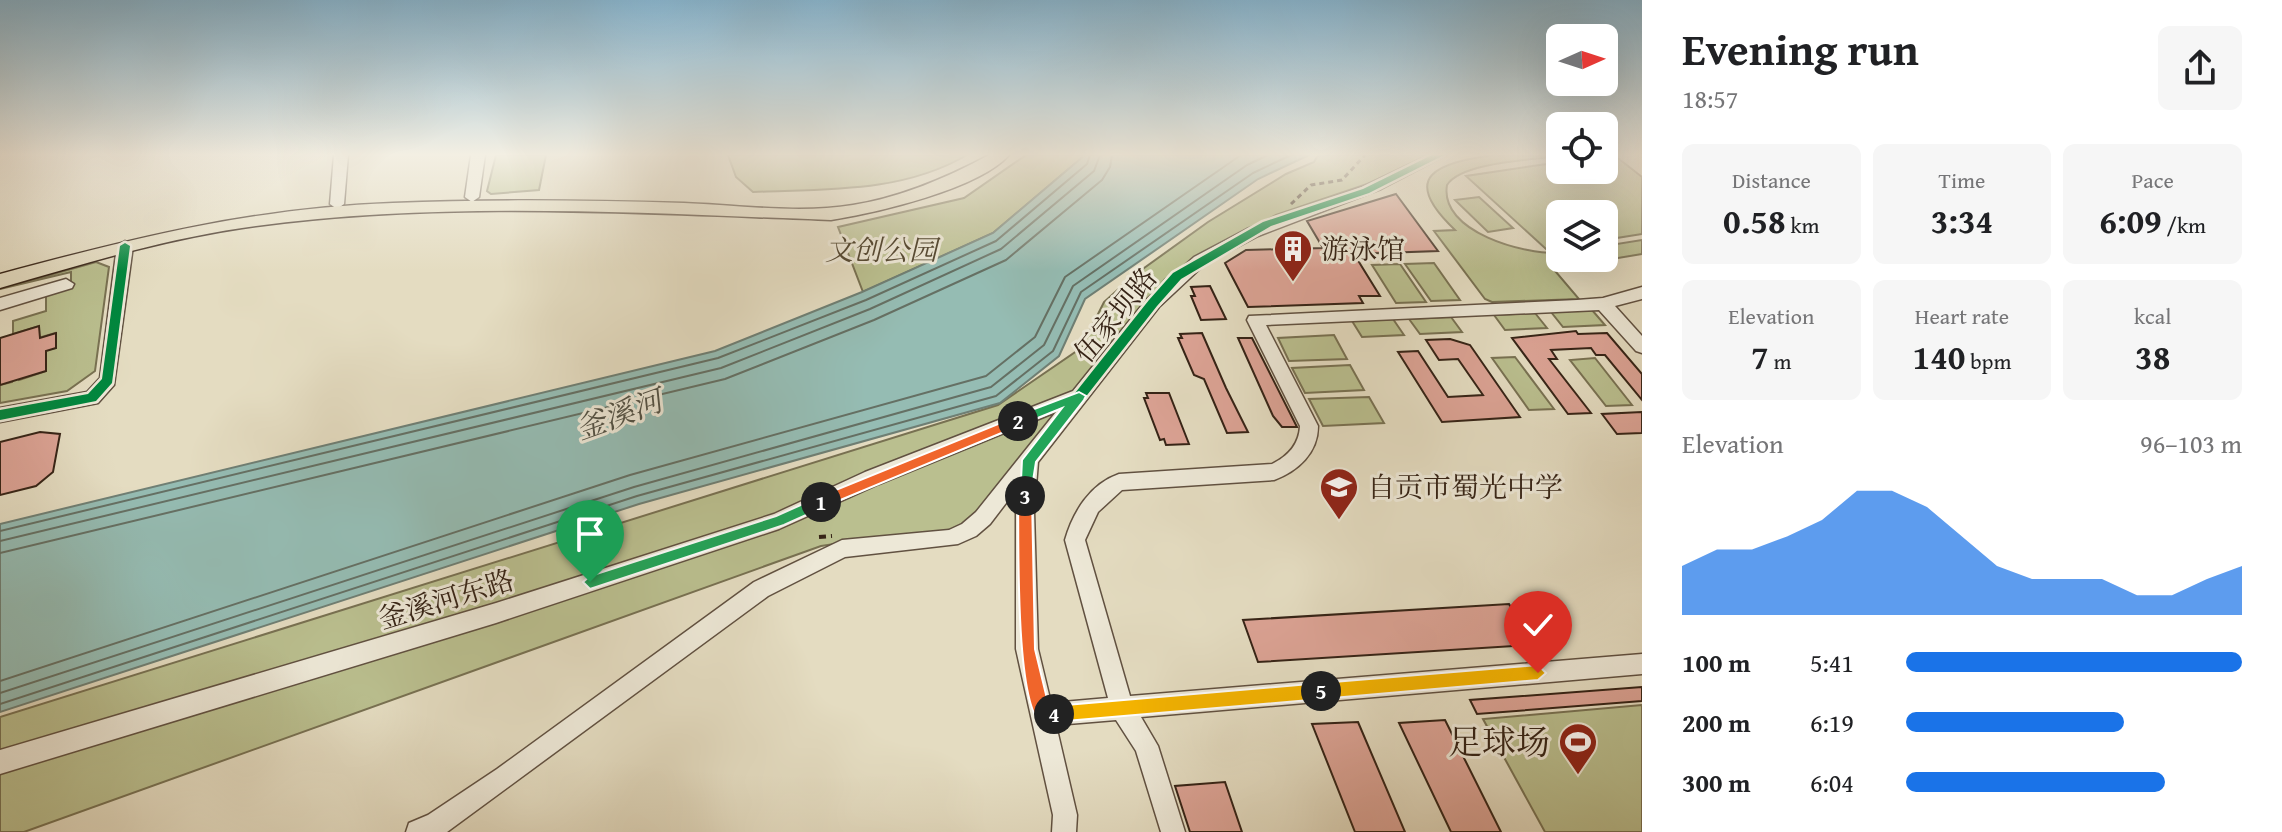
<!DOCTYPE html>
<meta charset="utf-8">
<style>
body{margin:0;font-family:"Gentium Book Plus","Noto Serif SC",serif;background:#f6f6f6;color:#202124;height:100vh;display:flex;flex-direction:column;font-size:30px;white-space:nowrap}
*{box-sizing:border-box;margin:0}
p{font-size:26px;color:#757577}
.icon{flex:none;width:44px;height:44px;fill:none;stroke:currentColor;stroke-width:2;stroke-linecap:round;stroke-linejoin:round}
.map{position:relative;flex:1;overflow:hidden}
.side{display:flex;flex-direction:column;background:#fff;width:640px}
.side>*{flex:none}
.needle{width:52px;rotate:87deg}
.fabs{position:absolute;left:1546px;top:24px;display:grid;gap:16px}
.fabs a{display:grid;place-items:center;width:72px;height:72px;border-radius:12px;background:#fff;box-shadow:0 8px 32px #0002;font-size:40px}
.pin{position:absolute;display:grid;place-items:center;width:68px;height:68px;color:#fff;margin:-82px -34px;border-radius:50% 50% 50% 0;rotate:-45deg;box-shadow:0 0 8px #0007}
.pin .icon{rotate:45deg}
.km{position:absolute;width:40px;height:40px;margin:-20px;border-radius:50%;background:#222;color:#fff;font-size:22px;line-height:40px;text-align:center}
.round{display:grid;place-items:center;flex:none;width:84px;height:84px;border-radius:12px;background:#f6f6f6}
.summary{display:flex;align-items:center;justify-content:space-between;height:136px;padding:0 40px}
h1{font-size:44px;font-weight:600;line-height:60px}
.stats{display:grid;grid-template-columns:repeat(3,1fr);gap:12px;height:136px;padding:8px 40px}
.stats div{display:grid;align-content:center;border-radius:12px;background:#f6f6f6;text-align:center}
.stats b{font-size:34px;font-weight:600}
.stats small{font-size:22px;font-weight:400}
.stats p{font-size:22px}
.chart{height:224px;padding:16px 40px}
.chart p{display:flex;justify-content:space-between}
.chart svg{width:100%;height:144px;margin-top:8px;fill:#1a73e8;opacity:.7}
ul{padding:0 40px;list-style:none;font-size:26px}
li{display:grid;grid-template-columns:128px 96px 1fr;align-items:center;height:60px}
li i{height:20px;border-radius:10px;background:#1a73e8}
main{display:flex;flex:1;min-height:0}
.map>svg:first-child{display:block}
.green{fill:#babf8f;stroke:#787152;stroke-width:2}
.water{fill:#95bcb3;stroke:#6f7f74;stroke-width:2}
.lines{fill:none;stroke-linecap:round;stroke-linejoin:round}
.shore{stroke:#657064;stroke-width:2}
.building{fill:#dca395;stroke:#352316;stroke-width:2}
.minor-casing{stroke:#615141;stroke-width:3}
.major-casing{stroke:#352316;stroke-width:3}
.path-far1{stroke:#352316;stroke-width:3;stroke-dasharray:5 4;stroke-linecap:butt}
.path{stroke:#352316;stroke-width:4;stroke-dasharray:7 5;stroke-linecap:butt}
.minor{fill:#ede8d7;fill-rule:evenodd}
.major{fill:#e4dcc1;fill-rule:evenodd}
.cycleway-casing{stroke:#ede8d7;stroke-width:5}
.cycleway{fill:#00873e;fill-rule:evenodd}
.split-1{fill:#22a559;stroke:#fff;stroke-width:2}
.split-2{fill:#f0652b;stroke:#fff;stroke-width:2}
.split-3{fill:#22a559;stroke:#fff;stroke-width:2}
.split-4{fill:#f0652b;stroke:#fff;stroke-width:2}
.split-5{fill:#f5b400;stroke:#fff;stroke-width:2}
.split-6{fill:#f5b400;stroke:#fff;stroke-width:2}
.labels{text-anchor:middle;stroke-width:6;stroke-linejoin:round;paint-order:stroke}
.poi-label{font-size:28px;fill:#352316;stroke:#ede8d7;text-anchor:start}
.park-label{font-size:28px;font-style:italic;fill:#564a34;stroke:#ede8d7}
.street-label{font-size:28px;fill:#352316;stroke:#ede8d7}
.water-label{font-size:30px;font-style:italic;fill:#525145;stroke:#ede8d7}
.near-poi-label{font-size:34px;fill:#352316;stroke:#ede8d7;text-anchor:end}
</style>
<main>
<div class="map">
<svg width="1642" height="832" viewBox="0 0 1642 832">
<rect width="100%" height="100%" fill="#e4dcc1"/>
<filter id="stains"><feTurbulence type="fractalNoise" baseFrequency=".0025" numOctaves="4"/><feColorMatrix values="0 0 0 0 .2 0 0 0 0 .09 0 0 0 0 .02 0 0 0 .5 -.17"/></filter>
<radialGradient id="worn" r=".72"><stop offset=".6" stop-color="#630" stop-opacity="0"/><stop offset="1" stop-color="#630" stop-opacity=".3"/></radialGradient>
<path class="green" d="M496,155H546L539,190L491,194L487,191Z
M728,155H967C902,193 826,189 753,192L736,177Z
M1026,155H1085L993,233L863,292L838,227L964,198Z
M1318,155H1428L1370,183L1276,215L1221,243L1165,279L978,511L963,525L941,534L868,539L821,546L24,832H0V717L998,405L1081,348L1104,302L1133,276L1208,222L1286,174L1314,162Z
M1494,155L1560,156C1533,160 1461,162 1447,185C1439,232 1525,255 1560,253V258H1604V246L1642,240V254L1576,265H1550L1579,299L1492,302L1485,299L1434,231L1455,230C1398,176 1437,163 1494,155Z
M1614,155L1642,177V234L1604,240V214H1560V247L1546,249L1466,176L1560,162V170H1604V156Z
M1479,197L1513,228L1488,232L1455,200Z
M96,262L109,267L95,371L67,391L0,403V385L12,382V371L19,380L46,371V358L29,354L56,348L55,333L35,339L39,335V326L13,334V321L46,311V294L71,287V272L0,289Z
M1434,263L1460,300L1431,301L1405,264Z
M1400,264L1426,302L1396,303L1372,265Z
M1592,310L1605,325L1563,327L1551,312Z
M1535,313L1547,328L1505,330L1494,315Z
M1451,317L1462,332L1420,334L1409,319Z
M1393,319L1404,335L1362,337L1352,321Z
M1334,335L1347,359L1289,361L1278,338Z
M1515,357L1554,409L1529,410L1492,358Z
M1595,358L1632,405L1606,406L1570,360Z
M1350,365L1364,390L1305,393L1292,368Z
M1369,397L1384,423L1323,426L1309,399Z
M1642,705V832H1545L1483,719Z"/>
<path class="water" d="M1085,155H1309L1258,179L1085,299L1059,356L1000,403L639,504L0,712V524L715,351L862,292L993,233Z"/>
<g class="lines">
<path class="shore" d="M0,531L718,358L866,300L996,241L1087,164L1090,155
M0,541L721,368L870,309L1001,249L1094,171L1100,155
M0,553L725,379L874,320L1006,260L1102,180L1110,167L1112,155
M0,681L630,475L986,376L1035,337L1065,277L1241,155
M0,693L634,487L991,387L1044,345L1073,286L1247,165L1268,155
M0,704L637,496L996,396L1053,351L1081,292L1253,173L1291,155"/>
</g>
<path class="building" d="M1396,194L1438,251L1354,254L1380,296H1359L1363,303L1248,307L1225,263L1246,250L1323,248L1307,221Z
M1210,286L1226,319L1201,320L1191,296H1195L1191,287Z
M39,326L40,338L56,333V348L46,351V371L0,385V338Z
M1576,331L1578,334L1607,333L1642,374V400L1605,355H1596L1591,348L1551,350L1557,359H1549L1591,413L1568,414L1512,338Z
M1202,333L1226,388L1248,432L1227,433L1204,379L1194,375L1178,338H1182L1180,334Z
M1238,338H1252L1297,427H1282L1273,416Z
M1450,339L1470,345L1520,417L1442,422L1398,352L1418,351L1448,397L1483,395L1458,359L1439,360L1426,340Z
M1146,393H1169L1189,444L1166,445L1164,439L1160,440L1144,398H1148Z
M1642,412V433L1617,434L1602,414Z
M40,432L60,434L53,472L36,486L0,495V442Z
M1509,604L1532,645L1258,662L1243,620Z
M1642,687V701L1477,714L1470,700Z
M1445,720L1501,832H1451L1399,723Z
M1358,722L1405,832H1355L1312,724Z
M1225,782L1242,832H1190L1175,786Z"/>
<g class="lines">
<defs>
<path id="minor" d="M334,155H348L344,204L337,209L330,204Z
M471,155H485L479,197L472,202L465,197Z
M1429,155H1446L1381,189L1258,236L1205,264L1159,307L1038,462L1034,511L1038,649L1051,703L1108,698L1065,540C1073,512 1090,484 1119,474L1272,464C1288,456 1299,445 1300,426L1247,320L1249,316L1577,300L1603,298L1642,287V299L1615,306L1642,336V353L1636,351L1599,310L1266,325L1318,426C1318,453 1298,471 1274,480L1122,490L1098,512L1085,540L1130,696L1642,654V674L1141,717L1158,746L1185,832H1161L1136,751L1116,720L1056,725L1077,815L1076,832H1052L1053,815L1016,649V490L990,524L976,536L958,544L845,557L768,596L447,832H406L409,823L428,815L497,769L754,582L842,540L949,530L962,524L976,512L1056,412L879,484L779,529L496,623L0,774V750L496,603L774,514L865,472L1073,391L1147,299L1194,257L1247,229L1362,187Z
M125,241L133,246L114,385L98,403L0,422V408L87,392L100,378L117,246Z
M66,279L74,284L72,288L0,310V298Z"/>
<path id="major" d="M989,155H1009C979,189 876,213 831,220C635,213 437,200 242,228C160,240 80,265 0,288V274C133,238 254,208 393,203C490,199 587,200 684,203C739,205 799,214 853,205C902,197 946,178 989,155Z"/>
</defs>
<use href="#minor" class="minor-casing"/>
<use href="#major" class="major-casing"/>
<path class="path-far1" d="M1291,204L1311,185L1342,180L1365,155"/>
<path class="path" d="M819,537L832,536"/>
<use href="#minor" class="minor"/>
<use href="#major" class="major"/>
<defs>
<path id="cycleway" d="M1432,155H1444L1369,193L1271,226L1181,279L1157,306L1033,464H1025L1023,460L1025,456L1149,300L1173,273L1263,222L1363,189Z
M125,243L130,246L112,383L96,401L0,420V410L88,394L102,379L120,246Z"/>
</defs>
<use href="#cycleway" class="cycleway-casing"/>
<use href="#cycleway" class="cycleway"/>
</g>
<linearGradient id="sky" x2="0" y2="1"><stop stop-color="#87b7d3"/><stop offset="0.57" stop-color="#f3efe3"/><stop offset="1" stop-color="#f3efe3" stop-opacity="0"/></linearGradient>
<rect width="1642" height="271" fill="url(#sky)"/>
<path class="split-1" d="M821,496L828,502L826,506L784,525L590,589L583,582L590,576L776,516Z"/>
<path class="split-2" d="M1018,416L1025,421L1023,424L826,506H816L814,502L816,498Z"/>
<path class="split-3" d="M1079,392L1086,396L1084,400L1036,462L1030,500H1020L1022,460L1062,408L1018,426L1011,421L1013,417Z"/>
<path class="split-4" d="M1025,490L1032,496L1035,649L1049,707L1060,709L1062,714L1060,720L1043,724C1014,712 1019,530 1018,496Z"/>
<path class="split-5" d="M1321,683L1329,691L1321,699L1054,722L1046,714L1054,706Z"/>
<path class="split-6" d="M1538,665L1546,673L1538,680L1321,699L1313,691L1321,683Z"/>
<defs>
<symbol id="building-pin" viewBox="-11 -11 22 30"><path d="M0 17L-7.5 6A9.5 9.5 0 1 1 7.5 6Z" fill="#8f2418" stroke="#ede8d7"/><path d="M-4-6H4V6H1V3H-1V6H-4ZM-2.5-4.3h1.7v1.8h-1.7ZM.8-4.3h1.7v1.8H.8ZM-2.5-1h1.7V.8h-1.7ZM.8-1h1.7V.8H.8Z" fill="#fff"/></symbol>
<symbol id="school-pin" viewBox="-11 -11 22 30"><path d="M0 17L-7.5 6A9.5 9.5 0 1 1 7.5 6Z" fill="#8f2418" stroke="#ede8d7"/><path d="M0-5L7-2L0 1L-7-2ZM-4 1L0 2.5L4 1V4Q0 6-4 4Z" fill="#fff"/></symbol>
<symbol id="stadium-pin" viewBox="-11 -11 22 30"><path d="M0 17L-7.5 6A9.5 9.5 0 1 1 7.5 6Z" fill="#8f2418" stroke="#ede8d7"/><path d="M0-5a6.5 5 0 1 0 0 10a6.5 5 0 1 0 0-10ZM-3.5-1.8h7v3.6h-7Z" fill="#fff"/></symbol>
</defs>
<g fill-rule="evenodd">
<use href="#building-pin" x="1271" y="227" width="44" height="60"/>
<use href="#school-pin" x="1317" y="465" width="44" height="60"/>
<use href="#stadium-pin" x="1556" y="720" width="44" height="60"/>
</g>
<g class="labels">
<g class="poi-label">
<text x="1321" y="259">游泳馆</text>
<text x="1367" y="497">自贡市蜀光中学</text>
</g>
<g class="park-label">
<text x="881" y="260">文创公园</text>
</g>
<g class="street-label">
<text transform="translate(1115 315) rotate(-51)" y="10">伍家坝路</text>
<text transform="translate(446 599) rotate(-17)" y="10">釜溪河东路</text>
</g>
<g class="water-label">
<text transform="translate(619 415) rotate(-20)" y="10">釜溪河</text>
</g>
<g class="near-poi-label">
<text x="1550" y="754">足球场</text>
</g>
</g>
<rect width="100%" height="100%" filter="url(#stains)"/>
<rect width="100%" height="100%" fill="url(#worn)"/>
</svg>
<div class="fabs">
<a><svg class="needle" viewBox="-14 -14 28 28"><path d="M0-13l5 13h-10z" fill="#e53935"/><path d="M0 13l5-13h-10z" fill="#757577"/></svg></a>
<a><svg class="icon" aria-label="locate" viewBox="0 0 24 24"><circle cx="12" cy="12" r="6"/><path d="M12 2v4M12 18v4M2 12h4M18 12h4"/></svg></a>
<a><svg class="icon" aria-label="layers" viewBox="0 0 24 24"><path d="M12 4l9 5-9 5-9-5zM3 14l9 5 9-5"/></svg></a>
</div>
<div class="pin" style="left:590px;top:582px;background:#1e9e55"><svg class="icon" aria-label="arrive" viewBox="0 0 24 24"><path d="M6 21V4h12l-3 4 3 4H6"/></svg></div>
<div class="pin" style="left:1538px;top:673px;background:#d93025"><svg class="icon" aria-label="check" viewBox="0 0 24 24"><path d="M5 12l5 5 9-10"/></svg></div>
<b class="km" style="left:821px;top:502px">1</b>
<b class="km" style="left:1018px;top:421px">2</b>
<b class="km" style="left:1025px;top:496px">3</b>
<b class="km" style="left:1054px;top:714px">4</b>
<b class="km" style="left:1321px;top:691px">5</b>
</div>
<section class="side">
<div class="summary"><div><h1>Evening run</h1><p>18:57</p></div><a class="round"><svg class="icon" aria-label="share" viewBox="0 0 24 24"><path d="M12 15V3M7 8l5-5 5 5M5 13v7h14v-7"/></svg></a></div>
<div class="stats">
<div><p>Distance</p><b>0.58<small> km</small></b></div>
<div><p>Time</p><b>3:34</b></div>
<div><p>Pace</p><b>6:09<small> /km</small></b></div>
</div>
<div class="stats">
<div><p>Elevation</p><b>7<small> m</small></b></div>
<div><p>Heart rate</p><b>140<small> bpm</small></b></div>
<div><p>kcal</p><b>38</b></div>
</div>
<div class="chart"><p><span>Elevation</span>96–103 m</p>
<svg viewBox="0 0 160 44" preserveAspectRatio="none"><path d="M0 44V29L10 24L20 24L30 20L40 15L50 6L60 6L70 11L80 20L90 29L100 33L110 33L120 33L130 38L140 38L150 33L160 29V44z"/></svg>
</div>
<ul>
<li><b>100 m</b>5:41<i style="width:100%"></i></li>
<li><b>200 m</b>6:19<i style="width:65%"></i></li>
<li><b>300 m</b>6:04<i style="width:77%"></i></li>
</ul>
</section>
</main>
